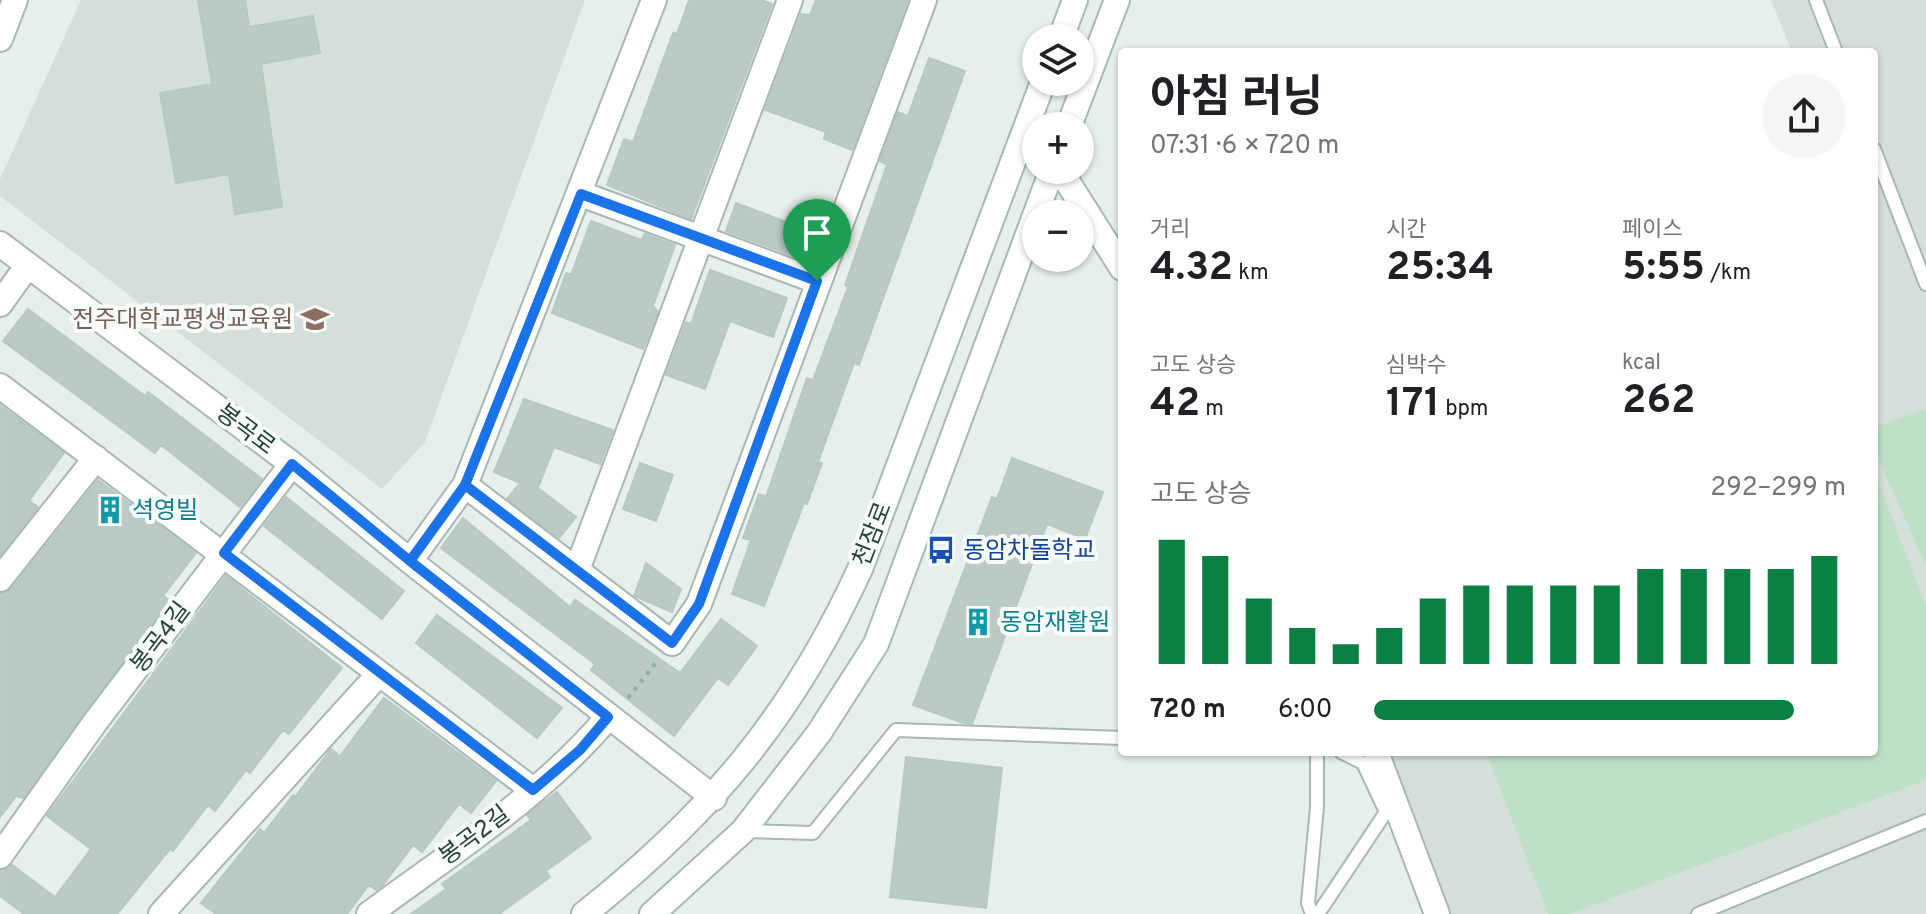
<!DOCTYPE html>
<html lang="ko">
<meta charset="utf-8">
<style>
body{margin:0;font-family:Overpass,"Noto Sans KR",sans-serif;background:#f6f6f6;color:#202124;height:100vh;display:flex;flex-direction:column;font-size:30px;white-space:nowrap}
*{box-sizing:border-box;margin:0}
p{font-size:26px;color:#757577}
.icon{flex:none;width:44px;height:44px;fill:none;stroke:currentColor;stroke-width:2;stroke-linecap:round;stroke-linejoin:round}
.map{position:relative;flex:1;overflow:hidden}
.details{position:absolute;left:1118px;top:48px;width:760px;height:708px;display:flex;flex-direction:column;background:#fff;border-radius:8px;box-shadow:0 2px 6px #0004}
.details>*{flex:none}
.fabs{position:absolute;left:1022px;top:24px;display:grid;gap:16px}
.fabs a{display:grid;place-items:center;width:72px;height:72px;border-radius:50%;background:#fff;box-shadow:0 2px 6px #0004;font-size:40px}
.pin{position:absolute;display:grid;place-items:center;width:68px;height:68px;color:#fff;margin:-82px -34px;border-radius:50% 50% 50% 0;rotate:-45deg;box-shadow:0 0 8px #0007}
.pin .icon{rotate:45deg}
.round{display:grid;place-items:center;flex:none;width:84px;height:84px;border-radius:42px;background:#f6f6f6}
.summary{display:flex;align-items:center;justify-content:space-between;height:136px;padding:0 32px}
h1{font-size:44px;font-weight:700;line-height:60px}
.stats{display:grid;grid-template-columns:repeat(3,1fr);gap:12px;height:136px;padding:8px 32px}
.stats div{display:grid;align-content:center}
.stats b{font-size:40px;font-weight:700}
.stats small{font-size:22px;font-weight:400}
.stats p{font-size:22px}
.chart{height:224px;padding:16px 32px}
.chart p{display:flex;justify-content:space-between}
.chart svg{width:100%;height:144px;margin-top:8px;stroke:#0b8043;stroke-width:6}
ul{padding:0 32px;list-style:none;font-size:26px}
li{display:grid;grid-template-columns:128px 96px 1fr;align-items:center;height:60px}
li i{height:20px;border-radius:10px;background:#0b8043}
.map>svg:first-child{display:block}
.built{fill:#d4dfda}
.green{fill:#bfe0c8}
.building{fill:#bbcac4;stroke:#b8c9c2;stroke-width:2}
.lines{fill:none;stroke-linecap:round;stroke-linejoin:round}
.lane-casing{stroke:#a8b8b2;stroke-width:16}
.street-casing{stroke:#a8b8b2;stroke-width:28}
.secondary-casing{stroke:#a4bbb3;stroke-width:28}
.path{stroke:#86b3a5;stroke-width:4;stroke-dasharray:4 6;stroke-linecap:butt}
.lane{stroke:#fff;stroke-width:12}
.street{stroke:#fff;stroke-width:24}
.secondary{stroke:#fff;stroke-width:24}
.route-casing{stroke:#fff;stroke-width:16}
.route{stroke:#1a73e8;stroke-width:10}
.labels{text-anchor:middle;stroke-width:8;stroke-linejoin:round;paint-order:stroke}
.education-label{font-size:24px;fill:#785e54;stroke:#f7fbf9;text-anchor:end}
.street-label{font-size:24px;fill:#24423a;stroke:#f7fbf9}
.culture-label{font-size:24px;fill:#0d838f;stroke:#f7fbf9;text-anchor:start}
.transit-label{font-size:24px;fill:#164399;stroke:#f7fbf9;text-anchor:start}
</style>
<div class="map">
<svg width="1926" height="914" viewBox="0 0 1926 914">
<rect width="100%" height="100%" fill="#e6efeb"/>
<path class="built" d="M81,0H585L425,442L382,489L0,196V179Z
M1771,0H1926V914H1447L1385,752H1874V52H1792Z"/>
<path class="green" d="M1926,409V566L1874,449V427Z
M1874,470L1926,607V780L1570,914H1548L1486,752H1874Z"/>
<path class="building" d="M198,0H245L249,27L313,16L320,53L261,64L282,207L235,214L229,174L176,183L160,93L212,84Z
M689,0H761L772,4L691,219L607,185L624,139L633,142L673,33L677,34Z
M816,0H908L852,150L824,139L826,132L765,110L801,14L810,15Z
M929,58L965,71L859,365L854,363L818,462L822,463L807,504L804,503L764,606L732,594L751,540L743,538L759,494L766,497L807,378L813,380L848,287L845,285L887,165L880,161L898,112L908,116Z
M736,203L820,235L810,262L726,231Z
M591,221L641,240L645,234L675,245L653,306L658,312L643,349L552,313L566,273L571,275Z
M710,270L787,298L773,337L730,321L705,389L666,375L686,322L691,324Z
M28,309L145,396L148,392L262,479L240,507L161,445L155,453L3,341Z
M524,399L613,430L600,464L554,447L538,488L576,517L559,538L507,499L520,483L494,472Z
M0,405L64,453L29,501L38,507L0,555Z
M1012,458L1103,492L1085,539L1047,524L972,724L963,723L913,705L992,497L997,499Z
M640,463L673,475L656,521L623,509Z
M98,480L196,553L163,596L169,600L23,798L16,796L0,817V594L12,588Z
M286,497L404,591L382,619L264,526Z
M463,518L570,607L575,600L680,673L721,619L757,646L728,685L718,678L674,736L591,670L595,664L441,548Z
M646,563L681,589L672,612L634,596Z
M226,576L342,668L289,734L283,730L250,773L246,770L215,811L208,805L173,851L170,849L117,914H24L0,896V871L12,865L55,897L91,849L47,816Z
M437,615L562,708L537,738L416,643Z
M384,698L496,781L471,813L459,804L422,852L413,845L383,885L376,890L369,885L347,914H216L201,903L260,829L264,833L293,795L295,797L331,749L340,756Z
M906,757L1002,768L986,908L890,897Z
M557,792L591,838L546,871L550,877L499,914H411L446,889L442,884L531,820L527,815Z"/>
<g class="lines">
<defs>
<path id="lane" d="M1816,0L1836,52
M1874,149L1926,284
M743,831L813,833L896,730L1122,738
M1312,914L1308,903L1317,807V752
M1318,914L1386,812L1363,763L1341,752
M1698,914L1926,821"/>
<path id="street" d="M0,39L15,0
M1060,170L1122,268
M581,194L817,281
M0,244L292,464L410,561L714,798
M0,304L28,265
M0,386L533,790
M465,485L672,643L699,604L924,0
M410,561L465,485L654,0
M577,570L790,0
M0,579L96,458
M1376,752L1437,914
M0,856L96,721L292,464
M161,914L379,674
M369,914C451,853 542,796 608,717"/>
<path id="secondary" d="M1061,38L1075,0
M1069,126L1117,0
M584,914C710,814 792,717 860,569L1043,82
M652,914L743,831L819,733L876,644L1052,170"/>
</defs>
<use href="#lane" class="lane-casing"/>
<use href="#street" class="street-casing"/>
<use href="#secondary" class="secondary-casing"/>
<path class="path" d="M628,698L658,660"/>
<use href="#lane" class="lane"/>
<use href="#street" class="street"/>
<use href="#secondary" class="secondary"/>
</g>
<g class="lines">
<defs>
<path id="route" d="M817,281L581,194L465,485L410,561L292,464L224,553L533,790L580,750L608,717L410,561L465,485L672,643L699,604L817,281"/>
</defs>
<use href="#route" class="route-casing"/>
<use href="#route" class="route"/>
</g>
<defs>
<symbol id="university-bare" viewBox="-9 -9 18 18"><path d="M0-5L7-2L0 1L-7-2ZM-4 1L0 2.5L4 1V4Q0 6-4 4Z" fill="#8d6e63" stroke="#f7fbf9" stroke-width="2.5" paint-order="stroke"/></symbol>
<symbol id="building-bare" viewBox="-9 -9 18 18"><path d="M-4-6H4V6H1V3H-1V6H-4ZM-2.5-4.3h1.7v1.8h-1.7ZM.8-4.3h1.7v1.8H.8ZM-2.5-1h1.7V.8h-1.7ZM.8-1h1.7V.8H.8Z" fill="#0f9aa8" stroke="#f7fbf9" stroke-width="2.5" paint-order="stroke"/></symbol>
<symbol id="bus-bare" viewBox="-9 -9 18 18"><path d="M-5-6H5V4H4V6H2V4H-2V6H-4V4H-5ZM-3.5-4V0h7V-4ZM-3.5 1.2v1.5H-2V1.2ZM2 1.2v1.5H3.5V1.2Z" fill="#1a4fb4" stroke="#f7fbf9" stroke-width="2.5" paint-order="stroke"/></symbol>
</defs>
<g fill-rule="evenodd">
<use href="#university-bare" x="295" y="299" width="40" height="40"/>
<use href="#building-bare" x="90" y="490" width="40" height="40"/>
<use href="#bus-bare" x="921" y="530" width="40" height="40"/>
<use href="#building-bare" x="958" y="602" width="40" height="40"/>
</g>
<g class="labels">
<g class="education-label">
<text x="293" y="327">전주대학교평생교육원</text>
</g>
<g class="street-label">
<text transform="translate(246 429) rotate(37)" y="8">봉곡로</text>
<text transform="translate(872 534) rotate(-69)" y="8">천잠로</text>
<text transform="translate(160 637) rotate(-53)" y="8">봉곡4길</text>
<text transform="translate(474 835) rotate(-37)" y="8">봉곡2길</text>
</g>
<g class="culture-label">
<text x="132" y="518">셕영빌</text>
<text x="1000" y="630">동암재활원</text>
</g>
<g class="transit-label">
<text x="963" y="558">동암차돌학교</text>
</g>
</g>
</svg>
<div class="fabs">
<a><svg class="icon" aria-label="layers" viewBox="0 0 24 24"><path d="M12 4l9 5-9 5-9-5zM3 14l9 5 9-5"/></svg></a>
<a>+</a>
<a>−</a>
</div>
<div class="pin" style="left:817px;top:281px;background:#1e9e55"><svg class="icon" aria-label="arrive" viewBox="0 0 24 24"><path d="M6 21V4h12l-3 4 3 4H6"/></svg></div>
<section class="details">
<div class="summary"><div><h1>아침 러닝</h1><p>07:31 · 6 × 720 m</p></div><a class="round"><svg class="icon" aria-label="share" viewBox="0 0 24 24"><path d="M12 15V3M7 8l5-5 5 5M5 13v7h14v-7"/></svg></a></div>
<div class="stats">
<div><p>거리</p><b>4.32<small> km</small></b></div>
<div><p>시간</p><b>25:34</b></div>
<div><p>페이스</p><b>5:55<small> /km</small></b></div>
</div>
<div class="stats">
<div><p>고도 상승</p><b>42<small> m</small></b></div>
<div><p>심박수</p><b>171<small> bpm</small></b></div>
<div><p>kcal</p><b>262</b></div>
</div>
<div class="chart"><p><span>고도 상승</span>292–299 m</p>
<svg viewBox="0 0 160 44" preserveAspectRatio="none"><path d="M5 44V6M15 44V11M25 44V24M35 44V33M45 44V38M55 44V33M65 44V24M75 44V20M85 44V20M95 44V20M105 44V20M115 44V15M125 44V15M135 44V15M145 44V15M155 44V11"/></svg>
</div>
<ul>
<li><b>720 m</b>6:00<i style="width:89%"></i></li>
</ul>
</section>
</div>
